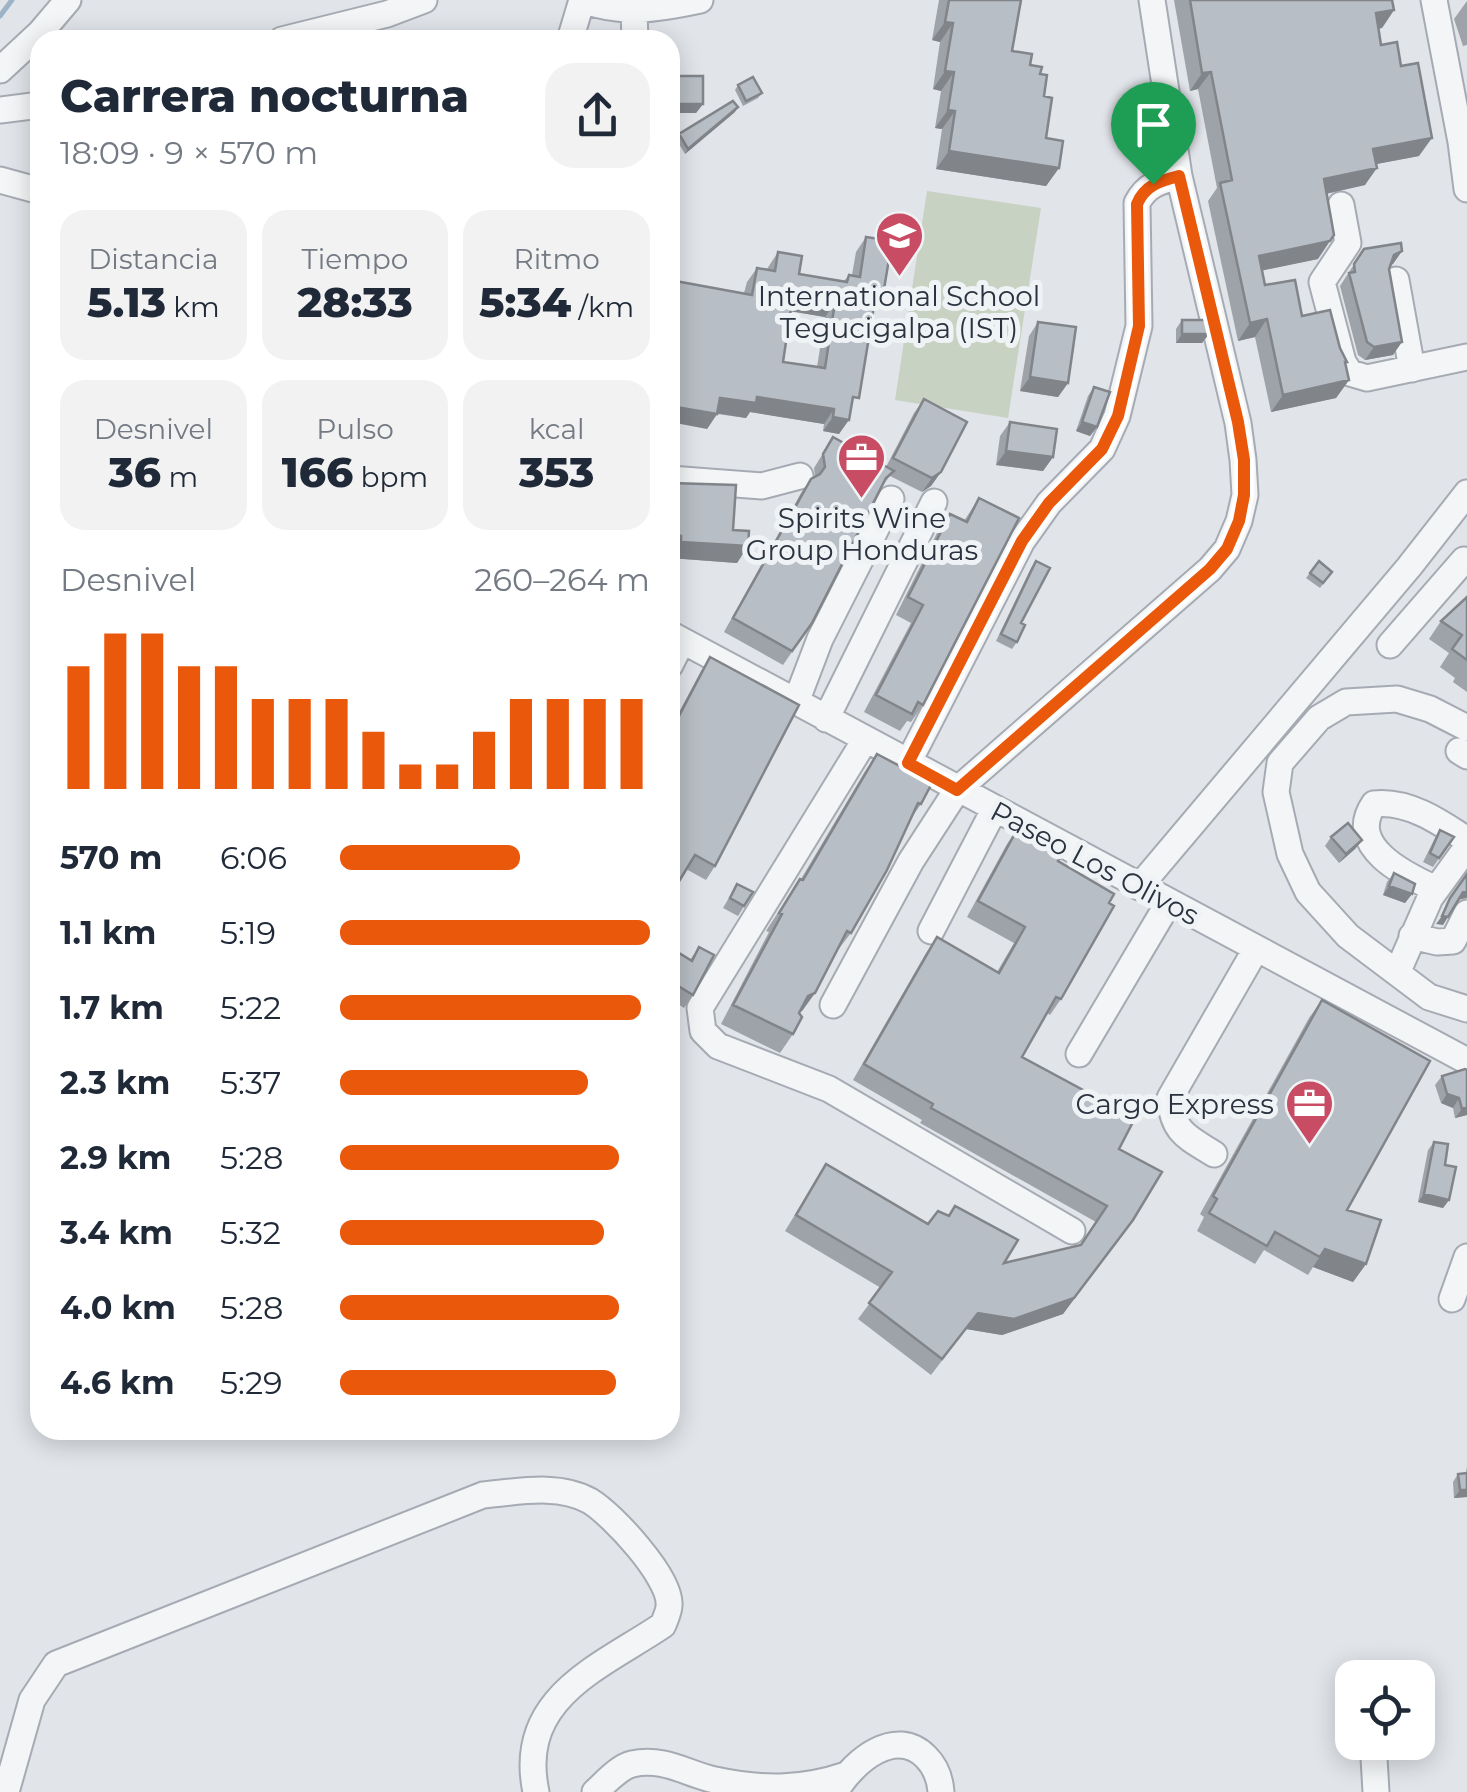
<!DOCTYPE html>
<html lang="es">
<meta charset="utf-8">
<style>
body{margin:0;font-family:Montserrat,sans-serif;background:#f2f2f3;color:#1f2937;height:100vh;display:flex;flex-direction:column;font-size:38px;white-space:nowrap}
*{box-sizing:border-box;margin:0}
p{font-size:32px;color:#747a83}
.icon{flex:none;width:55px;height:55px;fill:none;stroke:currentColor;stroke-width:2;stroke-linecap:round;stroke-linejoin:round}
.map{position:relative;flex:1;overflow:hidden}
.sheet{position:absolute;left:30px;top:30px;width:650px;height:1410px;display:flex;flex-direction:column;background:#fff;border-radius:30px;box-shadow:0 5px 25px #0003}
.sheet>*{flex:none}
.buttons{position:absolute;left:1335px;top:1660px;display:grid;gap:20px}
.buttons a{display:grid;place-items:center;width:100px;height:100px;border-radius:20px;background:#fff;box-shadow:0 5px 25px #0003;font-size:50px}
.pin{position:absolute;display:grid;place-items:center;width:85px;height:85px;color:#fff;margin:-102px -42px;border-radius:50% 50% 50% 0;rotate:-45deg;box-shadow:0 0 10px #0007}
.pin .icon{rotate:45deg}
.round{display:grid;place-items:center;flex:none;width:105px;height:105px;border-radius:30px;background:#f2f2f3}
.summary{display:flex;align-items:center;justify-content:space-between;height:170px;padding:0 30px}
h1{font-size:45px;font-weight:800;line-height:75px}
.figures{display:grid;grid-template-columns:repeat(3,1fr);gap:15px;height:170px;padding:10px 30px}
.figures div{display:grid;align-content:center;border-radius:25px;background:#f2f2f3;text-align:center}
.figures b{font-size:42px;font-weight:800}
.figures small{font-size:28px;font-weight:400}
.figures p{font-size:28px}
.chart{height:280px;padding:20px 30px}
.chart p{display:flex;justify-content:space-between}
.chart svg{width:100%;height:180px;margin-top:10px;stroke:#ea580c;stroke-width:6}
ul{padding:0 30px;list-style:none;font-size:32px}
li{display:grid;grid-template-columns:160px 120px 1fr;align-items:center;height:75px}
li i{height:25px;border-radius:12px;background:#ea580c}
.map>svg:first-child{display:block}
.pitch{fill:#c7d2c2}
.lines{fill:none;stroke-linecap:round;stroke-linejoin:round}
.stream{stroke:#9db3c7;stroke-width:5}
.minor-casing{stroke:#a6abb3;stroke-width:29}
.minor{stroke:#f3f5f7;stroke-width:25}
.wall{fill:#9ea3a9;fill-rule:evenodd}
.shaded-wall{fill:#81858a}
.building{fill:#b8bec5;stroke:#81858a;stroke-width:2.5;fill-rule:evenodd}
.route-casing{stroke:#fff;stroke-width:20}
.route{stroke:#ea580c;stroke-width:12}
.labels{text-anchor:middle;stroke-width:10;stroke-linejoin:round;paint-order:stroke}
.poi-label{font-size:28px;fill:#2a333f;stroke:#f0f3f6}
.street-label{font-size:28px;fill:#2a333f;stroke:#f0f3f6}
</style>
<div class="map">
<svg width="1467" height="1792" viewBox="0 0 1467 1792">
<rect width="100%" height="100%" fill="#e1e4e9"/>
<path class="pitch" d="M927,191L1041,208L1008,418L895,400Z"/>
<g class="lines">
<path class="stream" d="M0,16L12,0"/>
<defs>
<path id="minor" d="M582,0C623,15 658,9 700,0
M1434,0L1461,142L1467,146
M634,12L635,40
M282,40L387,14L424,0
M570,40L582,0
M0,70L40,33L68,0
M0,110L40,105
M1461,142L1467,189
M0,180L40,191
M1341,205L1348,243L1322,282L1343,362L1350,373L1367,378L1467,357
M1396,280L1412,369
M670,479L762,486L800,476
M670,634L1467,1061
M1390,645L1464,560
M670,665L682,641
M796,702L820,639L891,499
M826,719L934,502
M1467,728L1430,709L1397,699L1346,702L1319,718L1280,763L1276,792L1290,854L1308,892L1348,936L1429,997L1467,1009
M865,740L700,1008L703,1031L718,1046L829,1089L1072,1231
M1459,751L1467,756
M908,763L1022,541L1049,503L1102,449L1117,416L1139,326L1137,203C1146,185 1160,181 1179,176
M1139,887L1409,567L1467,493
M1436,889C1405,875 1345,846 1374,804C1408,800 1440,822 1467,840
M931,931L994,810
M1412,936L1437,942L1453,941L1467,913
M1398,971L1430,898L1467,847
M833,1005L911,861L957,790L1210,569L1227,549L1239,521L1245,495L1243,460L1238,423L1179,176L1152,0
M1079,1054L1169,902
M1214,1154C1187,1137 1173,1133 1170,1098L1256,949
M1452,1299L1467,1257
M1374,1758L1376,1792
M837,1789C854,1761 896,1726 926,1757C936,1767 940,1778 941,1792
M6,1792L32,1700L56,1664L483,1495C516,1492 559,1483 590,1501C613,1515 669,1576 669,1603C670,1610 665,1619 663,1625C599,1668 516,1698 536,1792
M595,1792C605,1783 619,1767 632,1764C665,1757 687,1774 715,1780C761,1790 802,1790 846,1775"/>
</defs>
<use href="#minor" class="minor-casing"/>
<use href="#minor" class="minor"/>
</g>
<path class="wall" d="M939,0H1021L1012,51L1040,74L1044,96L1046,138L1059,168L1046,186L936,169L942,129L935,128L941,91L933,89L940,42L932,40Z
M1174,0H1392L1394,10L1382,28L1378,29L1381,45L1419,156L1376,164L1365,185L1326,194L1318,259L1262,270L1265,285L1340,348L1347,362L1345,365L1349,380L1336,398L1271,412L1255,337L1238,341L1208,201L1217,188L1198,89L1190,91Z
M1467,1V45L1463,46L1454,19Z
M670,76L703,104L696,113H670Z
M738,85L762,93L758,98L743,106L735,90Z
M735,112L685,154L676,139L679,134Z
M866,237L884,289L874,304L851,410L839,434L823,431L824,424L750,412L746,418L717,414L707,429L747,282L757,268L767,269L778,252L799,274L844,281L849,275H852L856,252ZM791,311L825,317L817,367L783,362Z
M1364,249L1402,251L1389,269L1393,355L1365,360L1358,355L1340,286Z
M1182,320L1209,334L1202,343H1176V329Z
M1038,322L1068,383L1058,397L1020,391L1029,336Z
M1094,387L1097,427L1090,436L1076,431L1088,396Z
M924,399L941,472L931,486L922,492L890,476L881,487L812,623L783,665L724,632L801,493L811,479L815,477L814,468L833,437L886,467L914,413Z
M1010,422L1053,457L1043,471L996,465L1000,436Z
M671,483L733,530L748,546L737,563L670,558V485Z
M979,498L923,705L911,722L907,721L900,731L864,712L911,623L896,615L938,531L950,514L964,521Z
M1036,561L1017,642L1012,649L996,641L1031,568Z
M1319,561L1332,572L1320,588L1306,578Z
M1467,597V692L1453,682L1455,678L1440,667L1449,653L1429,639L1441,621Z
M710,657L715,866L706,880L686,869L670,896V729L701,671Z
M877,754L921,804L910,820L851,933L837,951L815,993L802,1011L799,1012L793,1034L780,1053L721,1024L769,932L766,931L788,897L801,879L864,773Z
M1018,828L1058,861L1061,999L1050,1015L1047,1013L1022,1057L1119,1149L1133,1220L1063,1314L1002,1335L966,1329L931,1375L858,1319L881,1288L785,1231L826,1164L928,1224L948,1216L955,1206L1004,1263L1080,1245L1096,1222L920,1123L922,1120L853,1080L926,953L937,937L997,972L1014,943L967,917L1007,844Z
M1440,830L1454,837L1433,867L1423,862L1434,840Z
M1331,837L1362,840L1355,849L1339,863L1325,846Z
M1394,873L1412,894L1405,903L1383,895L1387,882Z
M737,884L753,892L738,916L723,908Z
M699,947L693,995L684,1008L670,999V950L690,960Z
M1322,1000L1347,1210L1366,1264L1353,1282L1313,1267L1308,1275L1264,1250L1255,1264L1197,1231L1204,1217L1200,1214L1309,1018Z
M1467,1070V1115L1455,1118L1453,1108L1441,1103L1435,1085L1442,1076Z
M1434,1142L1449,1200L1443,1208L1418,1202L1428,1150Z
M1467,1466V1497L1454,1498L1453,1482L1458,1474L1466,1473Z"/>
<path class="shaded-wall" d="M1394,10L1382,28L1363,31L1376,13Z
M945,22L953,23L940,42L932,40Z
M945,71L954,72L941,91L933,89Z
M1211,72L1198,89L1190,91L1202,73Z
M674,104H703L696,113H670V110Z
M738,107L735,112L685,154L688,149Z
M948,110L955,111L942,129L935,128Z
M1432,138L1419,156L1361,167L1373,149Z
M949,151L1059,168L1046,186L936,169Z
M1377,168L1365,185L1311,197L1324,179Z
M1330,241L1318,259L1246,274L1259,256Z
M1402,251L1393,264L1385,268L1394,255Z
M877,288L884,289L874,304Z
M793,295L835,302L825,317L783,310Z
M1267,319L1255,337L1238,341L1250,323Z
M1182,334H1209L1202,343H1176Z
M1402,342L1393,355L1365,360L1374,347Z
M1030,377L1068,383L1058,397L1020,391Z
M1349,380L1336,398L1271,412L1283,395Z
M757,397L834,409L824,424L750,412L746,418L710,412L720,398Z
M670,406L717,414L707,429L670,422Z
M833,417L849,420L839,434L823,431Z
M1082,422L1097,427L1090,436L1076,431Z
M1006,451L1053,457L1043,471L996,465Z
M941,472L931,486L922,492L932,478Z
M670,535L681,536L670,552Z
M681,542L748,546L737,563L670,558Z
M1362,840L1355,849L1339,863L1346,854Z
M1389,886L1412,894L1405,903L1383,895Z
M1467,891V898L1457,900L1463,892Z
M1442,916L1448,917L1443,925L1436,924Z
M815,993L802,1011L796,1014L808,996Z
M1447,1094L1459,1098L1453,1108L1441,1103Z
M1467,1107V1115L1455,1118L1462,1109Z
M1424,1194L1449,1200L1443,1208L1418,1202Z
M1133,1220L1063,1314L1002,1335L966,1329L931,1375L978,1313Z
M1325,1249L1366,1264L1353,1282L1313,1267Z
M1460,1490H1467V1497L1454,1498Z"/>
<path class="building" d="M949,0H1021L1012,51L1032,54L1030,65L1042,67L1040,74L1047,75L1044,96L1052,98L1046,138L1063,141L1059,168L949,151L955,111L948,110L954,72L945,71L953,23L945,22Z
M1190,0H1392L1394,10L1376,13L1381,45L1397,42L1401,66L1418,63L1432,138L1373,149L1377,168L1324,179L1334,235L1330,241L1259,256L1265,285L1295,280L1302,316L1330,310L1340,348L1347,362H1345L1349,380L1283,395L1267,319L1250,323L1220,183L1232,180L1211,72L1202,73Z
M670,76H703V104H674V94H670Z
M753,77L762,93L746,101L738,85Z
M733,101L738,107L688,149L679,134Z
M866,237L892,241L884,289L877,288L859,398L853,397L849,420L833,417L834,409L757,397L756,403L720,398L717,414L670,406V280L752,295L757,268L775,271L778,252L802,256L799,274L847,282L849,275L860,277ZM793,295L835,302L825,368L783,362Z
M1401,243L1402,251L1394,255L1389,269L1402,342L1374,347L1367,342L1349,273L1355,272L1354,264L1364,249Z
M1182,320H1205L1209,334H1182Z
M1038,322L1076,327L1068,383L1030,377Z
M1094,387L1110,392L1097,427L1082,422Z
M924,399L967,422L941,472L932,478L893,458Z
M1010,422L1057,429L1053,457L1006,451Z
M833,437L894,471L886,478L812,623L792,651L733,618L811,479L820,474L825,467L823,454Z
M671,483L736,485L733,530L749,531L748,546L681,542V536L670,535Z
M979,498L1019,518L923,705L918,702L912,714L876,695L923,605L908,597L950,514L967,522Z
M1036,561L1050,568L1021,623L1025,625L1017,642L1001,634Z
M1319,561L1332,572L1323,583L1310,573Z
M1467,597V660L1452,649L1462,635L1441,621Z
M710,657L799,705L715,866L695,855L670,896V733Z
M877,754L932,783L921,804L918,803L887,870L851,933L847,931L815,993L808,996L799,1013L802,1017L793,1034L733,1005L782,914L779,913L800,879L803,880Z
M1348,823L1362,840L1346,854L1331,837Z
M1018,828L1063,853L1058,861L1114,894L1109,903L1114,906L1061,999L1056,997L1022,1057L1135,1118L1119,1149L1162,1172L1133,1220L1074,1298L1014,1319L978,1313L942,1359L869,1303L892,1272L796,1215L826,1164L928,1224L938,1211L949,1216L955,1206L1018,1240L1004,1263L1081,1245L1107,1206L931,1108L933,1104L864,1064L937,937L999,973L1025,927L978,901Z
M1440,830L1454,837L1439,858L1430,853Z
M1394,873L1415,884L1412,894L1389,886Z
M1467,874V891L1463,892L1448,917L1442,916L1450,898Z
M737,884L753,892L744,906L730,898Z
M699,947L714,955L693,995L670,981V950L671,948L692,961Z
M1322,1000L1430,1061L1347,1210L1381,1220L1366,1264L1325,1249L1320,1257L1275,1232L1267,1246L1209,1213L1217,1199L1213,1196Z
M1465,1069L1467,1070V1107L1462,1109L1459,1098L1447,1094L1442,1076Z
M1434,1142L1448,1144L1445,1165L1456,1167L1449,1200L1424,1194Z
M1467,1473V1490H1460L1458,1474Z"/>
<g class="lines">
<defs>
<path id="route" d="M1179,176L1238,422L1244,460V495L1239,521L1227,549L1210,569L957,790L908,763L1022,541L1049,503L1102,449L1118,416L1139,326L1137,204C1145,185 1160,181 1179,176Z"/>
</defs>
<use href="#route" class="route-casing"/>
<use href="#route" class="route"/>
</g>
<defs>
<symbol id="school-pin" viewBox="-11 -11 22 30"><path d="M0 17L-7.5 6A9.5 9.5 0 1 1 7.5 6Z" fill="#c84c63" stroke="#f0f3f6"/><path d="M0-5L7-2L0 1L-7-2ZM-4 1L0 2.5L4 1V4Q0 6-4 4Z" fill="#fff"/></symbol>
<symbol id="office-pin" viewBox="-11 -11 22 30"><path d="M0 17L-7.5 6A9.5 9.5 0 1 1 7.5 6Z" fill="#c84c63" stroke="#f0f3f6"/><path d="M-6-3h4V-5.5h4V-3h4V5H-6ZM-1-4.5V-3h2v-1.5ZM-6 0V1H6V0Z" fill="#fff"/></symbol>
</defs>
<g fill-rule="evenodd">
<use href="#school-pin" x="872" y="208" width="55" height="75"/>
<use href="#office-pin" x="834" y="430" width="55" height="75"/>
<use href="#office-pin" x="1282" y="1076" width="55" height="75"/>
</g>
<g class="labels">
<g class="poi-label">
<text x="899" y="306">International School<tspan x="899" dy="32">Tegucigalpa (IST)</tspan></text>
<text x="862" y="528">Spirits Wine<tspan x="862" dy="32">Group Honduras</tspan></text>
<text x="1274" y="1114" text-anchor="end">Cargo Express</text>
</g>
<g class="street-label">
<text transform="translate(1095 863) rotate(28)" y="10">Paseo Los Olivos</text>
</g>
</g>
</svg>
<div class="buttons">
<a><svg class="icon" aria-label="locate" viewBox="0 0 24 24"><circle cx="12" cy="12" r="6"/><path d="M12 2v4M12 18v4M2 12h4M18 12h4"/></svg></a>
</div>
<div class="pin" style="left:1153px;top:184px;background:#1e9e55"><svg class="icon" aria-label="arrive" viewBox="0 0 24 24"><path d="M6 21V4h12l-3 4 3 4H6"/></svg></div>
<section class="sheet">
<div class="summary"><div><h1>Carrera nocturna</h1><p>18:09 · 9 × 570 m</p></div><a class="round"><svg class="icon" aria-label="share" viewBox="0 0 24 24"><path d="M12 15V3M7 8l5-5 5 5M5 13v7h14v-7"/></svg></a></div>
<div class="figures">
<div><p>Distancia</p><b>5.13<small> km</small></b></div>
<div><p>Tiempo</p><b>28:33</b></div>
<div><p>Ritmo</p><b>5:34<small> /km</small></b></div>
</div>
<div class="figures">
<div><p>Desnivel</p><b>36<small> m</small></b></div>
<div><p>Pulso</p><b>166<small> bpm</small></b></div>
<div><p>kcal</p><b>353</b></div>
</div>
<div class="chart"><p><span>Desnivel</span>260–264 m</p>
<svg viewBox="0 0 160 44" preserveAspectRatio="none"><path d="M5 44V14M15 44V6M25 44V6M35 44V14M45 44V14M55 44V22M65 44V22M75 44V22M85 44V30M95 44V38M105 44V38M115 44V30M125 44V22M135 44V22M145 44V22M155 44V22"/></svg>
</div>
<ul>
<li><b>570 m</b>6:06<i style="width:58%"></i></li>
<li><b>1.1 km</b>5:19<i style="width:100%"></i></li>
<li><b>1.7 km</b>5:22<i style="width:97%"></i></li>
<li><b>2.3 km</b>5:37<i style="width:80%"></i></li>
<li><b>2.9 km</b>5:28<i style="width:90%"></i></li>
<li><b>3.4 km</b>5:32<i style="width:85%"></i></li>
<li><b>4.0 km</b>5:28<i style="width:90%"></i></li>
<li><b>4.6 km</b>5:29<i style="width:89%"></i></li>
</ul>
</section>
</div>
